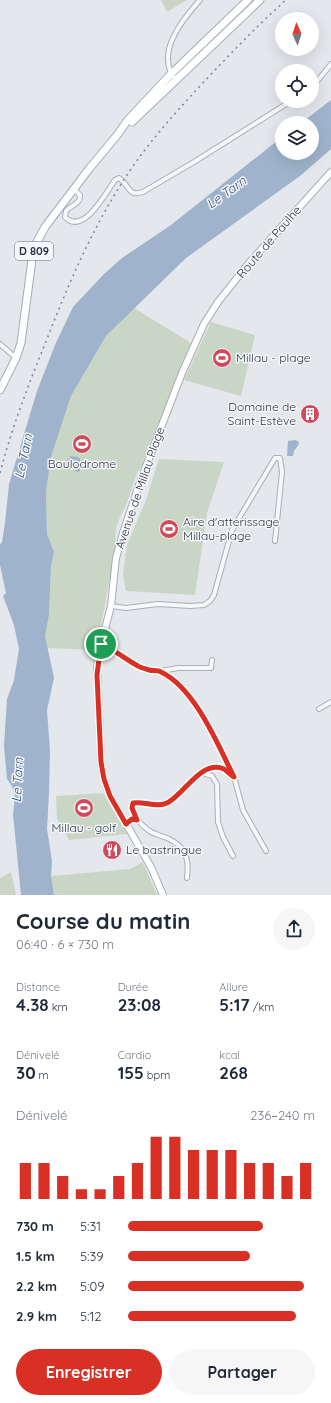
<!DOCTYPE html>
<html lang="fr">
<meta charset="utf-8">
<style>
body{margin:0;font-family:Quicksand,sans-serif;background:#f6f6f7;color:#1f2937;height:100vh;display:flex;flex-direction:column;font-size:15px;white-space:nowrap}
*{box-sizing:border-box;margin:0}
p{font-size:13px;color:#747a83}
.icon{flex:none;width:22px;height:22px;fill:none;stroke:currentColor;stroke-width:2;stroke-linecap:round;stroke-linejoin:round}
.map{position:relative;height:895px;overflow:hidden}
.side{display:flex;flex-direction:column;background:#fff;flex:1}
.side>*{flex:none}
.needle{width:26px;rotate:357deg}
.controls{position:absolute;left:275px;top:12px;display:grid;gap:8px}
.controls a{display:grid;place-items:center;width:44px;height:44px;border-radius:50%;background:#fff;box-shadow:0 4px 16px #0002;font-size:20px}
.pin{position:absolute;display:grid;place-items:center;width:34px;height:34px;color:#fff;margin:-17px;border:2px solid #fff;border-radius:50%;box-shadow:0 1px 4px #0007}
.round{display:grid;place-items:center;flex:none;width:42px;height:42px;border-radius:21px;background:#f6f6f7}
.summary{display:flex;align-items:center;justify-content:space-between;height:68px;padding:0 16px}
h1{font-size:22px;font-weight:800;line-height:30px}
.stats{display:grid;grid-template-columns:repeat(3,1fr);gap:6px;height:68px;padding:4px 16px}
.stats div{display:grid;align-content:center}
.stats b{font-size:17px;font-weight:800}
.stats small{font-size:11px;font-weight:400}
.stats p{font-size:11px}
.chart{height:112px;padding:8px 16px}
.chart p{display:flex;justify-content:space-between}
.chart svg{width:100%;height:72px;margin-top:4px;stroke:#d93025;stroke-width:6}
.button{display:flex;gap:8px;margin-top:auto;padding:8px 16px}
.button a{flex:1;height:46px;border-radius:24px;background:#d93025;color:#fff;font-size:16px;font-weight:800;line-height:46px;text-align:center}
.button a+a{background:#f6f6f7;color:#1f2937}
ul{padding:0 16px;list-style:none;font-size:13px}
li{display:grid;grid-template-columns:64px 48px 1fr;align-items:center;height:30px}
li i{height:10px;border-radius:5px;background:#d93025}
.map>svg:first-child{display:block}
.green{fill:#c9d6c5}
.water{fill:#9fb4cc}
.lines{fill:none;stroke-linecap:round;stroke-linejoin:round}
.street-casing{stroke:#a9aeb7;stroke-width:6}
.secondary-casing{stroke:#a9aeb7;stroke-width:8}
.primary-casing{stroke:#a3abb8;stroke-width:9}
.street{stroke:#f7f8fa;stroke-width:4}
.secondary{stroke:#fff;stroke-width:6}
.primary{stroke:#fff;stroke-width:7}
.rail{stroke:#7d8696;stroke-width:1.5;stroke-dasharray:2 4;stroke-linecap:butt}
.route-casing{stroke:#fff;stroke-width:8}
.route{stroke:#d93025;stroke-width:5}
.labels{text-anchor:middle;stroke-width:3;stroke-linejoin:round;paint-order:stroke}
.shield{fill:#f4f6f9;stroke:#676e7b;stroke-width:1}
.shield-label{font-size:11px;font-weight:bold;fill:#2b3445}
.street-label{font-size:12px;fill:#2b3445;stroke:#f4f6f9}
.poi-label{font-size:12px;fill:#2b3445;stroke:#f4f6f9;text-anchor:start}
.water-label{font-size:13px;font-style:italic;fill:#34527a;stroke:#f4f6f9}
</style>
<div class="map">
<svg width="331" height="895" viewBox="0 0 331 895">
<rect width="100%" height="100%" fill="#e4e7ec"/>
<path class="green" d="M161,0H187L167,12Z
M134,308L191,343L141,467C134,477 133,486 129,497C123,516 113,522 116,545L101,626L94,650L47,648L45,636L49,615L51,567L54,552L47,534L46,492L51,457L71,396L106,336Z
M211,322L255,335L241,396L184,380Z
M159,459L224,462L207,513L195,595L126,591L123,574L127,545L146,500Z
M103,793L127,834L69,840L57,819L56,796Z
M143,862L157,895H54L51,876L130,869Z
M11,872L16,895H0V878Z"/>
<path class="water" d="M331,100V149L300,176L186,258L106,336L71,396L51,457L46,492L47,534L54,552L51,567L49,615L45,636L54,678L47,710L50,751L49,793L47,829L52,861L51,876L54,895H21L13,814L15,797L12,786L7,779L4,746L7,699L14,680L19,649L14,625L3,596L6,593L0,565V545L2,542L5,523L9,484L37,391L55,345L73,307L104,274L122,258L171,225L282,137V153H312V123H301Z
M295,440L298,441L299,444L294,451L293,456H287L288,441Z
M70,456L78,457L80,459V462L77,465L80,467V471L77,472L75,471L76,460H73L71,466H65L67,460L70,458Z"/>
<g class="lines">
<defs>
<path id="street" d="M176,80C154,54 182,20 200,0
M312,85L319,79L331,64
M74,189L80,195C81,204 71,205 66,211L65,217C83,236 106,193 115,180L119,178C131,186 127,197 143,192L194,162L291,101
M0,344L16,358
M111,606L126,608L158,604L190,606L204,605L210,601L214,595L232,530L275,458H280L282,472L275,541
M101,644L113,649L140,667L150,671H160L172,678L187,693L198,708L216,741L234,777L243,810L266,851
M161,671L178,668H211L212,660
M319,709L331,702
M202,773L212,776L217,784L218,822L223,837L233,856
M137,819C141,824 146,829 151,832C157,835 163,836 169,839C187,848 189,860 187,878
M126,824L132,819H137L132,808L133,803C144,801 156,808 167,803C173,800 177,795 181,791C188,783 203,769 214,767C221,766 227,772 233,776"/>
<path id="secondary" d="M163,895L151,867L110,796L104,779L101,762L97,667L101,644L111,606L116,558L123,533L140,482L182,373L204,324L218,302L249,263L331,172"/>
<path id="primary" d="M132,122L260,0
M0,390L16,358L21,343L33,252L36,244L45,227L89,169L118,134L127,121L171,74L248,0"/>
</defs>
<use href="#street" class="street-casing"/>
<use href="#secondary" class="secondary-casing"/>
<use href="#primary" class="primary-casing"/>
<use href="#street" class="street"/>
<use href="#secondary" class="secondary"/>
<use href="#primary" class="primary"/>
<path class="rail" d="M0,473C12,427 29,383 47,339C70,280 95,222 131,169C156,133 185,102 215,70C238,46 261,22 286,0"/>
</g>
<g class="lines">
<defs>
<path id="route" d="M101,644C115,650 125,659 138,666C141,668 146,669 149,670C153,671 158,670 161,672C195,688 218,745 234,777C231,775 227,771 224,769C201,759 184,795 167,803C157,808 144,801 133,803L132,808L137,820L132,819L126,824L110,796L104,779L101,762L97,675Z"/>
</defs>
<use href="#route" class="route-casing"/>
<use href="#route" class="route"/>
</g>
<defs>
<symbol id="stadium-disc" viewBox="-11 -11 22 22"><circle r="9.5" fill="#d1495b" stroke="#f4f6f9"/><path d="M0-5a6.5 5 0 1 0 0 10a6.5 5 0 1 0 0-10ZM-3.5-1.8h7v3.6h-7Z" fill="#fff"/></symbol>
<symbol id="building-disc" viewBox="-11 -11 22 22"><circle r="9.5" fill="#d1495b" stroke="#f4f6f9"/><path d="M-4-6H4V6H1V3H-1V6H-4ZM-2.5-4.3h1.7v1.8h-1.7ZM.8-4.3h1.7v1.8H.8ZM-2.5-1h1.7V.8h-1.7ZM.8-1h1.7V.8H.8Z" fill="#fff"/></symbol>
<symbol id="restaurant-disc" viewBox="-11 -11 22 22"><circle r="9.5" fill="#d1495b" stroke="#f4f6f9"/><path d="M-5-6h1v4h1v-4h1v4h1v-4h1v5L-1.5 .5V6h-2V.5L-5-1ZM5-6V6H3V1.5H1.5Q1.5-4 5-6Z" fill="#fff"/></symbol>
</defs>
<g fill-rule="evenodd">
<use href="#stadium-disc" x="211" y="347" width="22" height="22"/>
<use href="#building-disc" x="299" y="403" width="22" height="22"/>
<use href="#stadium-disc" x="71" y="433" width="22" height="22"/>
<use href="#stadium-disc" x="158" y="518" width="22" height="22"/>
<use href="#stadium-disc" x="73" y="797" width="22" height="22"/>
<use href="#restaurant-disc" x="101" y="839" width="22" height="22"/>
</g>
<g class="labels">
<rect class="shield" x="15" y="242" width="38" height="18" rx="3"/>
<g class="shield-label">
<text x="34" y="255">D 809</text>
</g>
<g class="street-label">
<text transform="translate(269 242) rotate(-49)" y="4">Route de Paulhe</text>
<text transform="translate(140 488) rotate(-71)" y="4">Avenue de Millau Plage</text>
</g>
<g class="poi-label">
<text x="236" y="362">Millau - plage</text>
<text x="296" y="411" text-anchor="end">Domaine de<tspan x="296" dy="14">Saint-Estève</tspan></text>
<text x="82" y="468" text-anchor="middle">Boulodrome</text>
<text x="183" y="526">Aire d'atterissage<tspan x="183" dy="14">Millau-plage</tspan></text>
<text x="84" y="832" text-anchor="middle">Millau - golf</text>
<text x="126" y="854">Le bastringue</text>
</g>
<g class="water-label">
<text transform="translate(226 192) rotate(-36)" y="5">Le Tarn</text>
<text transform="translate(23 456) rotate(-78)" y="5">Le Tarn</text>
<text transform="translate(17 780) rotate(-87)" y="5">Le Tarn</text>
</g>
</g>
</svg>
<div class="controls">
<a><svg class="needle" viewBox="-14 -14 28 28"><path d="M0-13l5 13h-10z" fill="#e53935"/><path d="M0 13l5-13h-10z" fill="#747a83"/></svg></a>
<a><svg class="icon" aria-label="locate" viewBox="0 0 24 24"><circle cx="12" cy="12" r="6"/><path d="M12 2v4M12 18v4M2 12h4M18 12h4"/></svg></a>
<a><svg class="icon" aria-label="layers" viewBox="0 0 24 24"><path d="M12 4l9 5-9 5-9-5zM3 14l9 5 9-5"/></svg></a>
</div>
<div class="pin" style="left:101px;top:644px;background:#1e9e55"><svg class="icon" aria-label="arrive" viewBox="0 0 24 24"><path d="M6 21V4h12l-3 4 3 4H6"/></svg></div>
</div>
<section class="side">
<div class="summary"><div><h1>Course du matin</h1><p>06:40 · 6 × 730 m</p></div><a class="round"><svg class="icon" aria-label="share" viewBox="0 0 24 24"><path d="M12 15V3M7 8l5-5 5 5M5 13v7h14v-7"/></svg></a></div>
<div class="stats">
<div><p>Distance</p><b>4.38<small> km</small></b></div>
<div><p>Durée</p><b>23:08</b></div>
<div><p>Allure</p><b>5:17<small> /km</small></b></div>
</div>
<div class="stats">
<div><p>Dénivelé</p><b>30<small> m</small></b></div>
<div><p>Cardio</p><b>155<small> bpm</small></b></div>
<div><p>kcal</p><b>268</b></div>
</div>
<div class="chart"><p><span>Dénivelé</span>236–240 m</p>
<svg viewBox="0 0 160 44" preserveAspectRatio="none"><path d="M5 44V22M15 44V22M25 44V30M35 44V38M45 44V38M55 44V30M65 44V22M75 44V6M85 44V6M95 44V14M105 44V14M115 44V14M125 44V22M135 44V22M145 44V30M155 44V22"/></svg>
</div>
<ul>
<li><b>730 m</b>5:31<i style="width:72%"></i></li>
<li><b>1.5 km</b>5:39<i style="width:65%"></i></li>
<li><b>2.2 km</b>5:09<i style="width:94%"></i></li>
<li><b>2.9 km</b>5:12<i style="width:90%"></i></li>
</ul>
<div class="button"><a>Enregistrer</a><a>Partager</a></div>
</section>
